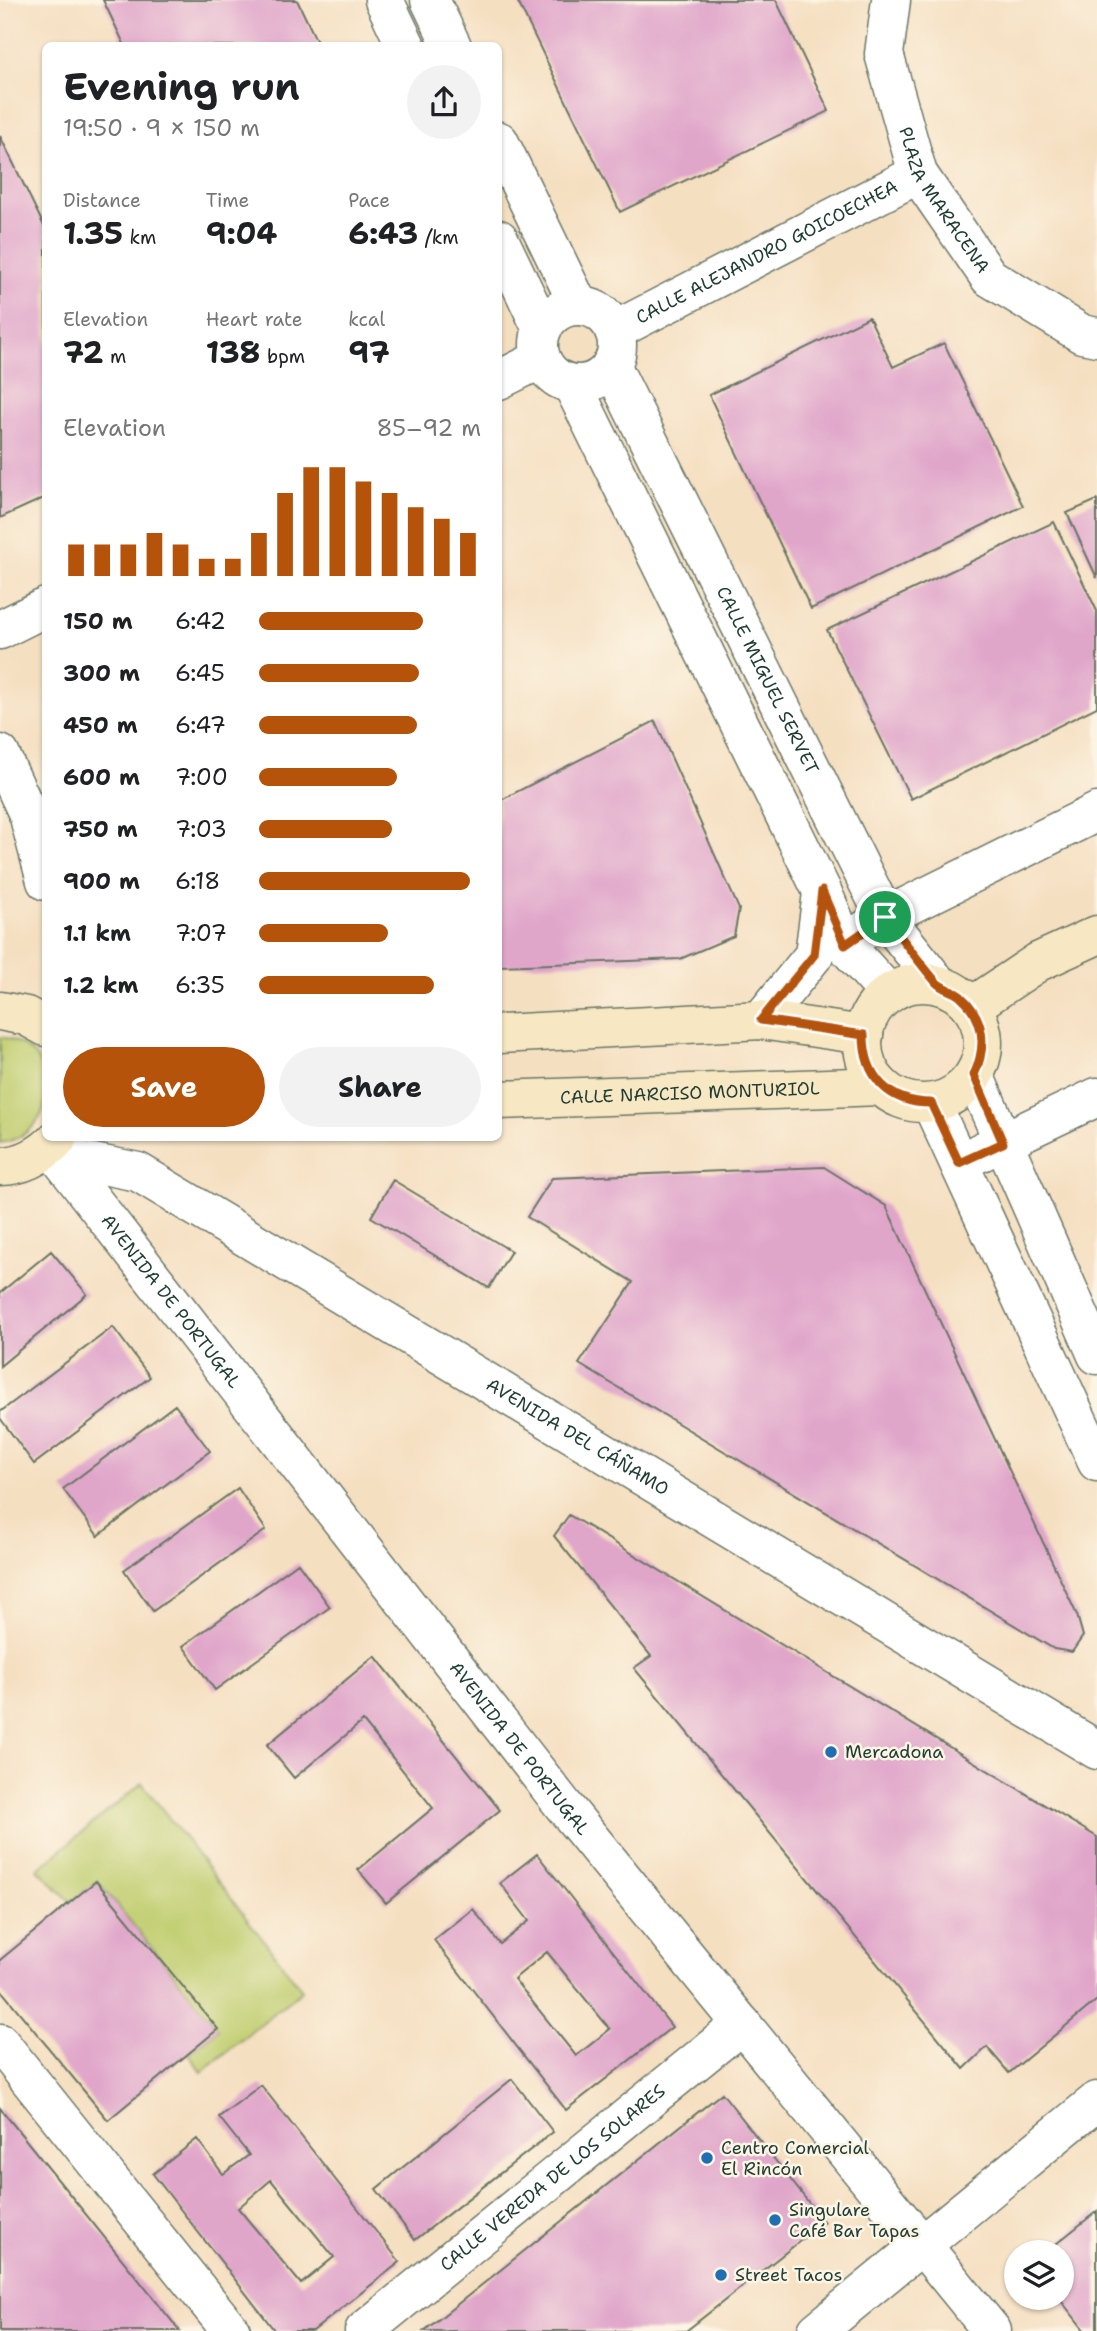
<!DOCTYPE html>
<meta charset="utf-8">
<style>
body{margin:0;font-family:"Shantell Sans",sans-serif;background:#f2f2f2;color:#202124;height:100vh;display:flex;flex-direction:column;font-size:26px;white-space:nowrap}
*{box-sizing:border-box;margin:0}
p{font-size:23px;color:#757577}
.icon{flex:none;width:38px;height:38px;fill:none;stroke:currentColor;stroke-width:2;stroke-linecap:round;stroke-linejoin:round}
.map{position:relative;flex:1;overflow:hidden}
.sheet{position:absolute;left:42px;top:42px;width:460px;height:1099px;display:flex;flex-direction:column;background:#fff;border-radius:10px;box-shadow:0 2px 5px #0004}
.sheet>*{flex:none}
.fabs{position:absolute;left:1004px;top:2240px;display:grid;gap:14px}
.fabs a{display:grid;place-items:center;width:70px;height:70px;border-radius:50%;background:#fff;box-shadow:0 2px 5px #0004;font-size:35px}
.pin{position:absolute;display:grid;place-items:center;width:60px;height:60px;color:#fff;margin:-30px;border:4px solid #fff;border-radius:50%;box-shadow:0 2px 7px #0007}
.round{display:grid;place-items:center;flex:none;width:74px;height:74px;border-radius:37px;background:#f2f2f2}
.head{display:flex;align-items:center;justify-content:space-between;height:119px;padding:0 21px}
h1{font-size:38px;font-weight:700;line-height:52px}
.metrics{display:grid;grid-template-columns:repeat(3,1fr);gap:10px;height:119px;padding:7px 21px}
.metrics div{display:grid;align-content:center}
.metrics b{font-size:30px;font-weight:700}
.metrics small{font-size:19px;font-weight:400}
.metrics p{font-size:19px}
.chart{height:196px;padding:14px 21px}
.chart p{display:flex;justify-content:space-between}
.chart svg{width:100%;height:126px;margin-top:7px;stroke:#b45309;stroke-width:6}
.action{display:flex;gap:14px;margin-top:auto;padding:14px 21px}
.action a{flex:1;height:80px;border-radius:42px;background:#b45309;color:#fff;font-size:28px;font-weight:700;line-height:80px;text-align:center}
.action a+a{background:#f2f2f2;color:#202124}
ul{padding:0 21px;list-style:none;font-size:23px}
li{display:grid;grid-template-columns:112px 84px 1fr;align-items:center;height:52px}
li i{height:18px;border-radius:9px;background:#b45309}
.map>svg:first-child{display:block}
.green{fill:#c0cd6e;stroke:#708551;stroke-width:2}
.building{fill:#e0a6ca;fill-rule:evenodd}
.lines{fill:none;stroke-linecap:round;stroke-linejoin:round}
.minor-casing{stroke:#6a7665;stroke-width:41}
.tertiary-casing{stroke:#6a7665;stroke-width:41}
.secondary-casing{stroke:#6a7665;stroke-width:41}
.minor{stroke:#fff;stroke-width:38}
.tertiary{stroke:#fff;stroke-width:38}
.secondary{stroke:#f7e8c3;stroke-width:38}
.route-casing{stroke:#fff;stroke-width:14}
.route{stroke:#b45309;stroke-width:9}
.poi-dot{fill:#1f6fb2;stroke:#fcf5e5;stroke-width:2.5}
.labels{text-anchor:middle;stroke-width:5;stroke-linejoin:round;paint-order:stroke}
.street-label{font-size:18px;fill:#1f3d34;stroke:#fcf5e5}
.poi-label{font-size:18px;fill:#1f3d34;stroke:#fcf5e5;text-anchor:start}
</style>
<div class="map">
<svg width="1097" height="2331" viewBox="0 0 1097 2331">
<rect width="100%" height="100%" fill="#fcf5e5"/>
<filter id="ink" filterUnits="userSpaceOnUse"><feTurbulence type="fractalNoise" baseFrequency=".0143" numOctaves="2"/><feDisplacementMap in="SourceGraphic" scale="14" xChannelSelector="R" yChannelSelector="G"/><feConvolveMatrix kernelMatrix="1 2 1 2 8 2 1 2 1" color-interpolation-filters="sRGB"/></filter>
<filter id="wash" filterUnits="userSpaceOnUse"><feTurbulence type="fractalNoise" baseFrequency=".00686" numOctaves="4" result="noise"/><feDisplacementMap in="SourceGraphic" scale="28" xChannelSelector="R" yChannelSelector="G"/><feGaussianBlur stdDeviation="1.57" result="paint"/><feColorMatrix in="noise" values="0 0 0 0 0 0 0 0 0 0 0 0 0 0 0 0 0 1.4 0 .05"/><feComposite in="paint" operator="in"/></filter>
<g filter="url(#wash)">
<rect width="100%" height="100%" fill="#f5dfc1"/>
<path class="green" d="M0,1037C62,1047 63,1133 0,1143Z
M142,1783L302,1990L202,2072L188,2054L218,2029L97,1881L71,1902L38,1869Z"/>
<g id="blocks">
<path class="building" d="M103,0H297L319,46H125Z
M517,0H776L829,111L620,212Z
M0,136L46,230V497L0,518Z
M869,317L893,367L944,343L1023,506L811,609L709,395Z
M1097,500V578L1067,513Z
M1054,522L1097,611V707L911,799L827,630Z
M655,721L739,909L734,936L680,959L499,966V801Z
M824,1167L886,1206L1077,1615L1083,1636L1072,1652L1054,1649L579,1364L633,1282L527,1217L552,1178Z
M393,1180L511,1251L489,1288L371,1217Z
M51,1251L87,1294L0,1366V1293Z
M113,1327L150,1377L34,1464L0,1418V1412Z
M175,1405L210,1451L98,1536L63,1489Z
M238,1488L266,1530L153,1611L124,1570Z
M569,1515L1097,1837V2000L1009,2073L987,2047L964,2069L634,1668L651,1656L554,1536Z
M298,1563L330,1607L215,1690L183,1646Z
M375,1656L500,1810L386,1903L358,1870L433,1808L363,1721L294,1778L267,1745Z
M537,1854L672,2027L566,2110L434,1940L473,1909L500,1944L529,1921L500,1883ZM547,1952L610,2029L576,2056L514,1979Z
M96,1881L218,2029L108,2120L0,1989V1960Z
M512,2079L553,2132L415,2240L376,2189Z
M261,2085L400,2262L313,2331H275L153,2174L197,2139L223,2174L249,2155L219,2117ZM271,2180L334,2257L301,2284L238,2208Z
M722,2093L824,2222L686,2331H424Z
M0,2108L180,2331H0Z
M1097,2211V2331H1085L1059,2298H1062V2252H1046Z"/>
</g>
</g>
<g filter="url(#ink)">
<use href="#blocks" fill-opacity="0" stroke="#6a7665" stroke-width="2"/>
<g class="lines">
<defs>
<g id="minor">
<path d="M384,0L406,46"/>
<path d="M430,0L452,46"/>
<path id="s1" d="M891,0L884,54L918,174L989,277L1082,334L1097,337"/>
<path d="M499,141L579,306"/>
<path d="M499,239L542,329"/>
<circle cx="578" cy="345" r="39"/>
<path id="s2" d="M614,331L918,174"/>
<path id="s3" d="M611,365L885,917L939,985"/>
<path d="M499,380L541,359"/>
<path d="M572,384L822,891L845,945L889,994"/>
<path d="M0,630L46,607"/>
<path d="M0,754L29,816L46,843"/>
<path d="M30,821L46,881"/>
<path d="M865,930L885,917L1097,812"/>
<path d="M761,1020L814,955L822,893"/>
<path d="M974,1075L1097,1355"/>
<path d="M931,1103L1097,1462"/>
<path d="M979,1153L1097,1097"/>
<path id="s4" d="M58,1156L563,1805L992,2331"/>
<path d="M0,2043L231,2331"/>
<path id="s5" d="M364,2331L742,2024"/>
</g>
<g id="tertiary">
<path id="s6" d="M48,1149L58,1156L138,1172L1097,1750"/>
<path d="M817,2331L1097,2101"/>
</g>
<g id="secondary">
<circle cx="923" cy="1043" r="60"/>
<path d="M971,1007L1038,962L1097,935"/>
<path d="M0,1011L26,1016L46,1027"/>
<path d="M499,1034L761,1020L864,1035"/>
<path id="s7" d="M499,1100L881,1086"/>
<path d="M0,1166C23,1166 43,1154 58,1138"/>
</g>
</defs>
<use href="#minor" class="minor-casing"/>
<use href="#tertiary" class="tertiary-casing"/>
<use href="#secondary" class="secondary-casing"/>
<use href="#minor" class="minor"/>
<use href="#tertiary" class="tertiary"/>
<use href="#secondary" class="secondary"/>
</g>
</g>
<g class="lines" filter="url(#ink)">
<defs>
<path id="route" d="M822,891L845,945L885,917C902,938 918,961 936,982C942,989 952,990 960,996C985,1018 987,1046 974,1075L1003,1143L959,1163L931,1103C889,1103 864,1077 864,1035L761,1020L814,955Z"/>
</defs>
<use href="#route" class="route-casing"/>
<use href="#route" class="route"/>
</g>
<g class="poi-dot">
<circle cx="831" cy="1752" r="7"/>
<circle cx="707" cy="2158" r="7"/>
<circle cx="775" cy="2220" r="7"/>
<circle cx="721" cy="2275" r="7"/>
</g>
<g class="labels">
<g class="street-label">
<text dy="6" stroke="none"><textPath href="#s1" startOffset="214">PLAZA MARACENA</textPath></text>
<text dy="6" stroke="none"><textPath href="#s2" startOffset="172">CALLE ALEJANDRO GOICOECHEA</textPath></text>
<text dy="6" stroke="none"><textPath href="#s3" startOffset="352">CALLE MIGUEL SERVET</textPath></text>
<text dy="6" stroke="none"><textPath href="#s7" startOffset="191">CALLE NARCISO MONTURIOL</textPath></text>
<text dy="6" stroke="none"><textPath href="#s4" startOffset="184">AVENIDA DE PORTUGAL</textPath></text>
<text dy="6" stroke="none"><textPath href="#s6" startOffset="607">AVENIDA DEL CÁÑAMO</textPath></text>
<text dy="6" stroke="none"><textPath href="#s4" startOffset="751">AVENIDA DE PORTUGAL</textPath></text>
<text dy="6" stroke="none"><textPath href="#s5" startOffset="243">CALLE VEREDA DE LOS SOLARES</textPath></text>
</g>
<g class="poi-label">
<text x="845" y="1758">Mercadona</text>
<text x="721" y="2154">Centro Comercial<tspan x="721" dy="21">El Rincón</tspan></text>
<text x="789" y="2216">Singulare<tspan x="789" dy="21">Café Bar Tapas</tspan></text>
<text x="735" y="2281">Street Tacos</text>
</g>
</g>
</svg>
<div class="fabs">
<a><svg class="icon" aria-label="layers" viewBox="0 0 24 24"><path d="M12 4l9 5-9 5-9-5zM3 14l9 5 9-5"/></svg></a>
</div>
<div class="pin" style="left:885px;top:917px;background:#1e9e55"><svg class="icon" aria-label="arrive" viewBox="0 0 24 24"><path d="M6 21V4h12l-3 4 3 4H6"/></svg></div>
<section class="sheet">
<div class="head"><div><h1>Evening run</h1><p>19:50 · 9 × 150 m</p></div><a class="round"><svg class="icon" aria-label="share" viewBox="0 0 24 24"><path d="M12 15V3M7 8l5-5 5 5M5 13v7h14v-7"/></svg></a></div>
<div class="metrics">
<div><p>Distance</p><b>1.35<small> km</small></b></div>
<div><p>Time</p><b>9:04</b></div>
<div><p>Pace</p><b>6:43<small> /km</small></b></div>
</div>
<div class="metrics">
<div><p>Elevation</p><b>72<small> m</small></b></div>
<div><p>Heart rate</p><b>138<small> bpm</small></b></div>
<div><p>kcal</p><b>97</b></div>
</div>
<div class="chart"><p><span>Elevation</span>85–92 m</p>
<svg viewBox="0 0 160 44" preserveAspectRatio="none"><path d="M5 44V33M15 44V33M25 44V33M35 44V29M45 44V33M55 44V38M65 44V38M75 44V29M85 44V15M95 44V6M105 44V6M115 44V11M125 44V15M135 44V20M145 44V24M155 44V29"/></svg>
</div>
<ul>
<li><b>150 m</b>6:42<i style="width:74%"></i></li>
<li><b>300 m</b>6:45<i style="width:72%"></i></li>
<li><b>450 m</b>6:47<i style="width:71%"></i></li>
<li><b>600 m</b>7:00<i style="width:62%"></i></li>
<li><b>750 m</b>7:03<i style="width:60%"></i></li>
<li><b>900 m</b>6:18<i style="width:95%"></i></li>
<li><b>1.1 km</b>7:07<i style="width:58%"></i></li>
<li><b>1.2 km</b>6:35<i style="width:79%"></i></li>
</ul>
<div class="action"><a>Save</a><a>Share</a></div>
</section>
</div>
